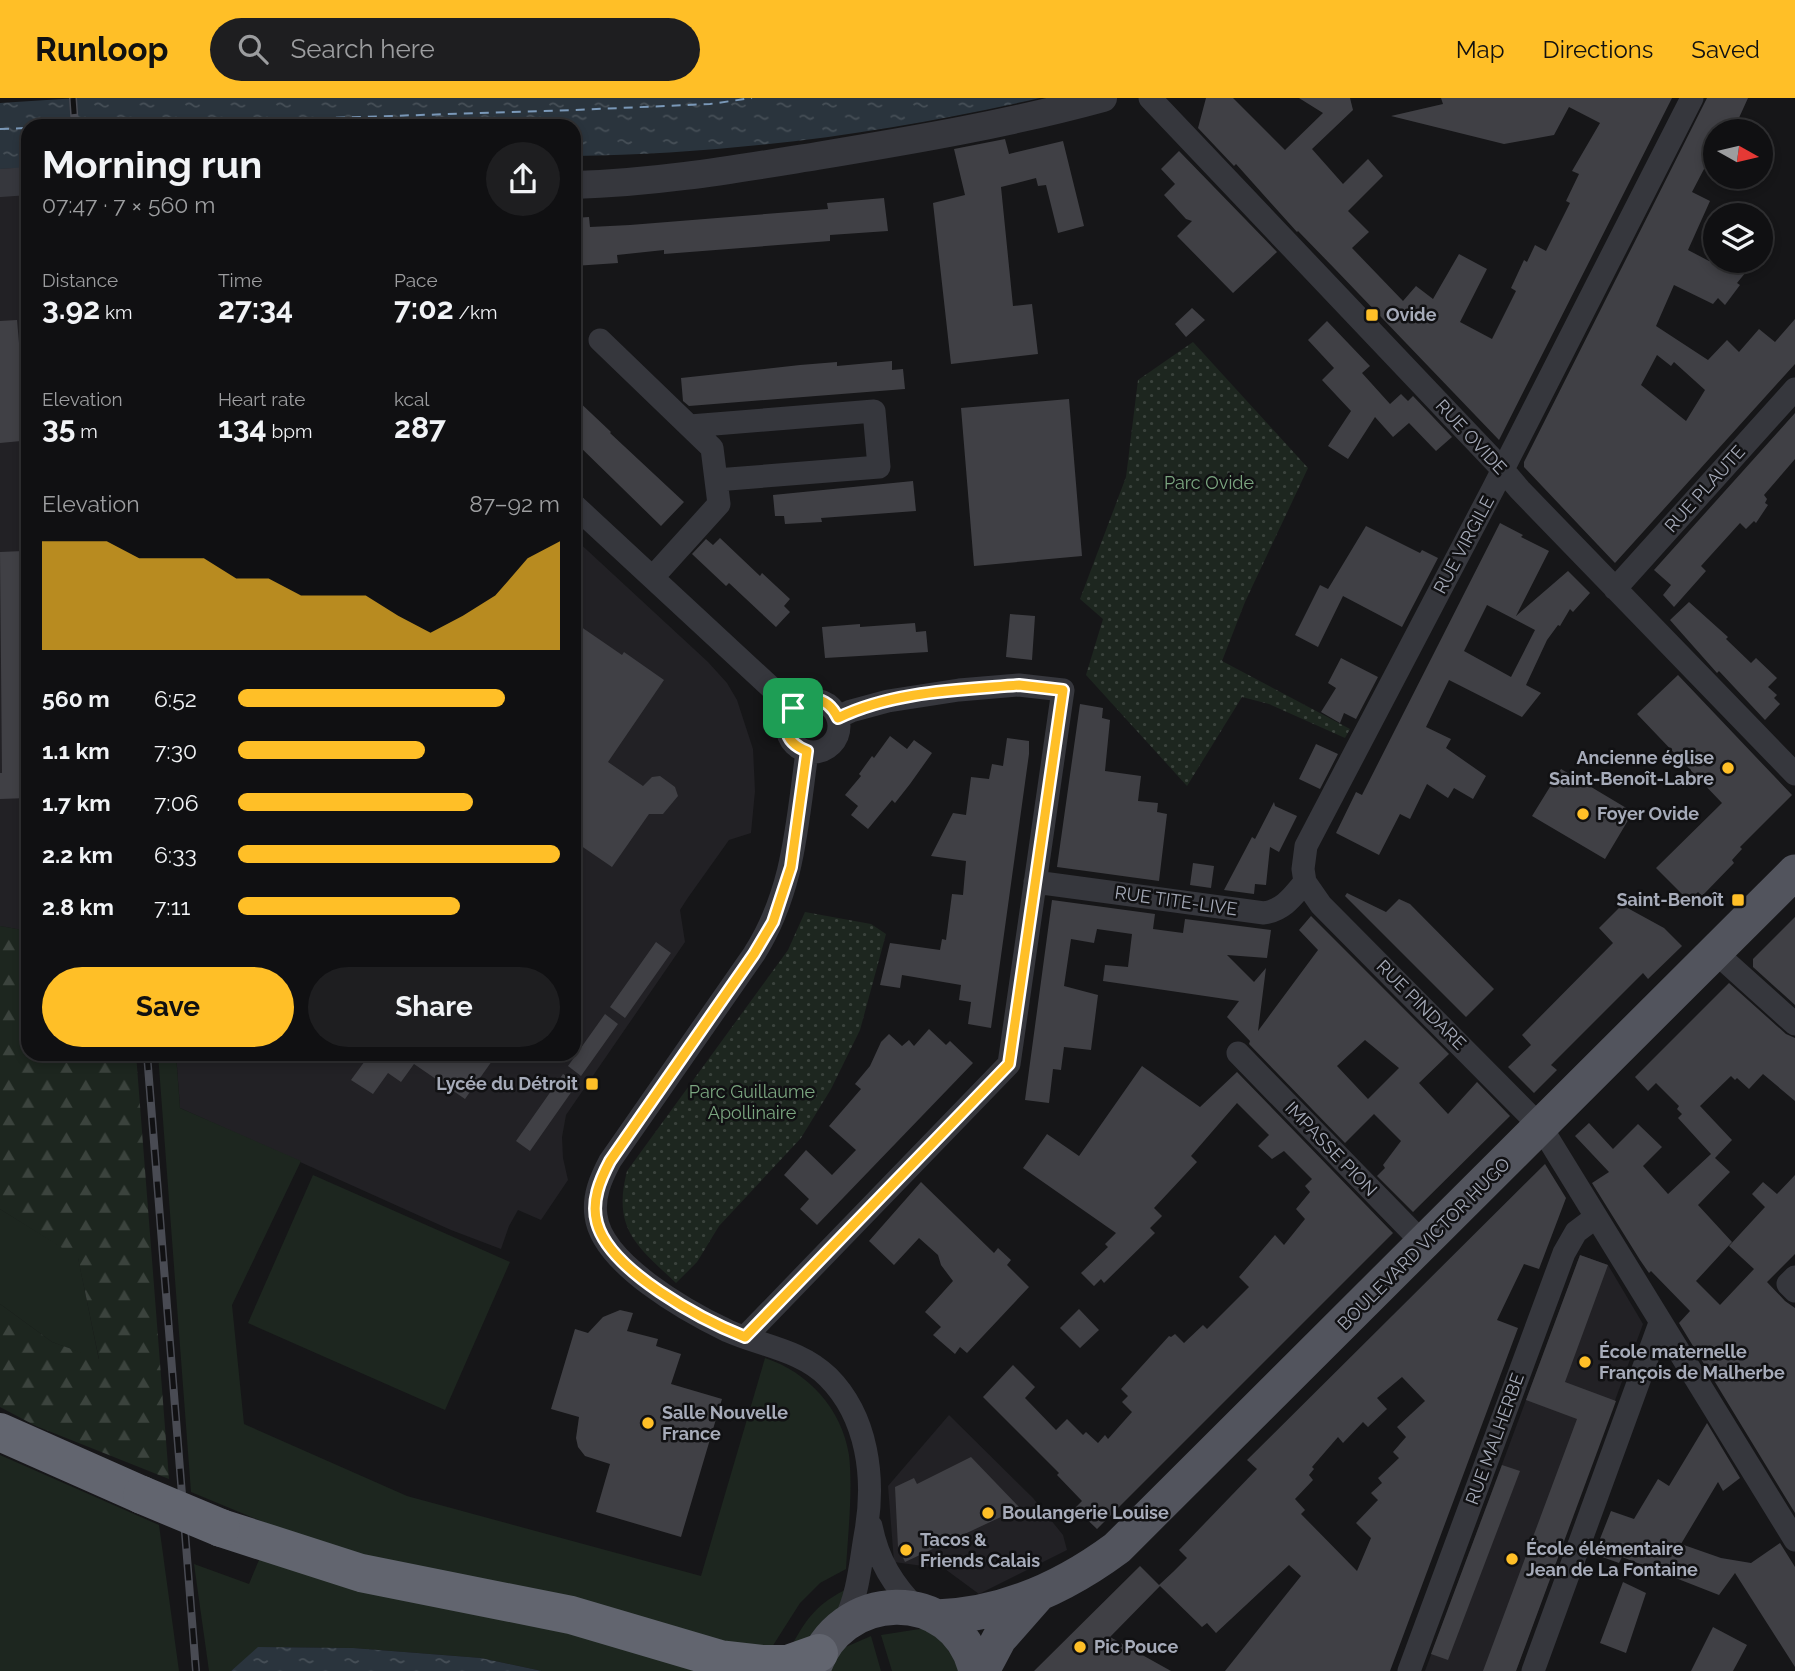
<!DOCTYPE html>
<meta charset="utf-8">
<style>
body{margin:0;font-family:Raleway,sans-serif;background:#1e1e20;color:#f1f3f6;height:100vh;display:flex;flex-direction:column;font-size:26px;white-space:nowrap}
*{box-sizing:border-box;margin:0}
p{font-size:23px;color:#9c9d9f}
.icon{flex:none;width:38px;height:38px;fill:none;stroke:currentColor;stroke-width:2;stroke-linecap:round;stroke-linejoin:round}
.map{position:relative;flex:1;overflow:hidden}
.drawer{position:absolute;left:21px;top:21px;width:560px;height:942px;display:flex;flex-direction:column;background:#101012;border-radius:21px;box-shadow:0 4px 10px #0003,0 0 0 2px #303032}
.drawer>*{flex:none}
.needle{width:46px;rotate:98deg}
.controls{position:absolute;left:1703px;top:21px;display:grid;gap:14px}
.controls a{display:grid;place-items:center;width:70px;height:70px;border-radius:50%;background:#101012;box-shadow:0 4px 10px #0003,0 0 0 2px #303032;font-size:35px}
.pin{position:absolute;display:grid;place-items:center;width:60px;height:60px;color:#fff;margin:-30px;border-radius:14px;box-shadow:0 4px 10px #0006}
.round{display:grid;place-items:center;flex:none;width:74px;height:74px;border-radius:37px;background:#1e1e20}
.summary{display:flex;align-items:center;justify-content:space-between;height:119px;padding:0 21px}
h1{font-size:38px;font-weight:700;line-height:52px}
.stats{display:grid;grid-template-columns:repeat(3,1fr);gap:10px;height:119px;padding:7px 21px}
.stats div{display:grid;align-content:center}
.stats b{font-size:30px;font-weight:700}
.stats small{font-size:19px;font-weight:400}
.stats p{font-size:19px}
.chart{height:196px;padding:14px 21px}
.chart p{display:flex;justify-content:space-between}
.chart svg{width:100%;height:126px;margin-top:7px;fill:#ffbf27;opacity:.7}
.button{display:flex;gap:14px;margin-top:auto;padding:14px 21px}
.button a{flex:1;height:80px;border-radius:42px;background:#ffbf27;color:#111;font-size:28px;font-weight:700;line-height:80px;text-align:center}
.button a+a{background:#1e1e20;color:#f1f3f6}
ul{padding:0 21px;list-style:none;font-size:23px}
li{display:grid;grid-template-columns:112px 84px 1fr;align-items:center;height:52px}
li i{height:18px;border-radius:9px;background:#ffbf27}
header{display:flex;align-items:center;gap:42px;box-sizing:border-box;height:98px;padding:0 35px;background:#ffbf27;color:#111}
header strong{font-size:33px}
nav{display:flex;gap:38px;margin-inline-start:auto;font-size:24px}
.search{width:490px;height:63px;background:#1e1e20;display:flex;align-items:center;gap:18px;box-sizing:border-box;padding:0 24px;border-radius:38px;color:#9c9d9f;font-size:26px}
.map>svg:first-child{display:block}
.built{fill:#222125}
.grass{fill:#1d261f}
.forest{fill:url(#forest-firs)}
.park{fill:url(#park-dots)}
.water{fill:url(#water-ripples)}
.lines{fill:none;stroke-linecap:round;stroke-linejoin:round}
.ferry{stroke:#7a98b8;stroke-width:2;stroke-dasharray:9 7;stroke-linecap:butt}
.building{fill:#404045;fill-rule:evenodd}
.minor{stroke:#36373d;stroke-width:23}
.tertiary{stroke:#36373d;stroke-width:28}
.primary{stroke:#52545d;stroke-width:35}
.motorway{stroke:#62656f;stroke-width:38}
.rail-casing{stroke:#494b53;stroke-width:8}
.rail{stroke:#111113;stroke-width:5;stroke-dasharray:16;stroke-linecap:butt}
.motorway-bridge{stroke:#62656f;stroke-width:38}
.route-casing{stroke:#fff;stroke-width:14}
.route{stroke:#ffbf27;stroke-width:9}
.poi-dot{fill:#ffbf27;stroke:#111113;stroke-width:2.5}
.labels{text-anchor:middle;stroke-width:5;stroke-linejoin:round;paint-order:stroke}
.poi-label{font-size:18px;font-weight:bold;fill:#a6abb9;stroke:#111113;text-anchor:start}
.street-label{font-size:18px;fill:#a6abb9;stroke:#111113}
.park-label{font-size:18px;fill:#7ba680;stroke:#111113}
</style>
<header>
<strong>Runloop</strong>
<div class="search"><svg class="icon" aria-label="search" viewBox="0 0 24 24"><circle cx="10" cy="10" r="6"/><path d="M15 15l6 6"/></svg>Search here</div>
<nav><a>Map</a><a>Directions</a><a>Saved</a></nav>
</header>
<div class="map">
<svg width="1795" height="1573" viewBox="0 0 1795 1573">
<defs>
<pattern id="forest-firs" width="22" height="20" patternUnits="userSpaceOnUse" patternTransform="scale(1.75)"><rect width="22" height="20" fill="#1d261f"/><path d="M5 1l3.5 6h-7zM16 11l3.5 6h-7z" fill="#3b433d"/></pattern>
<pattern id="park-dots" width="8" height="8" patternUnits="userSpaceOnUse" patternTransform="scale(1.75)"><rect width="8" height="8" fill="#1d261f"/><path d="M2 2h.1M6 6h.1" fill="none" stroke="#3b433d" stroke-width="1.8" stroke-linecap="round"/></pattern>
<pattern id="water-ripples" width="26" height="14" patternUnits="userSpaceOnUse" patternTransform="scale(1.75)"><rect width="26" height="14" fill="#2a343d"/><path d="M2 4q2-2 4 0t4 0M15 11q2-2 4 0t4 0" fill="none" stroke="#464f57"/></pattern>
</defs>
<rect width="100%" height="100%" fill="#161618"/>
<path class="built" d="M28,91V833L0,828V92Z
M574,440L708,564L727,585L737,602L753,651L755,693L751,735L729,742L687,801L680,812L685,844L566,1017L562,1039L563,1060L568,1082L541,1122L518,1112L509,1128L501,1151L451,1132L180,1010L176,956H574Z
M1580,1157L1608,1167L1643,1226L1516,1573H1425Z
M949,1317L1033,1400L1063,1437L1067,1452L979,1496L945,1471L894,1464L888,1388Z"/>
<path class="grass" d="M158,956H176L180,1010L301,1063L232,1207L244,1326L407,1398L701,1478L765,1260C808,1274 842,1311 849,1357C853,1391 848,1436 846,1471L820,1485L800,1505L772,1549L773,1573H542L481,1560L353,1550L259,1549L231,1573H209L194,1466L249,1486L273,1428L191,1394Z
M313,1077L510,1164L445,1312L248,1225Z
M0,1111L78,1159L99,1262L52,1244L0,1206Z
M0,1357L159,1427L179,1573H0Z
M849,1490C839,1517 816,1537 791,1549C807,1519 818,1505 849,1490Z
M926,1530L942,1542L961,1573H892L881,1537Z
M871,1538L881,1573H824L832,1555Z"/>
<path class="forest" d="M0,828L28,833V956H136L169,1381L36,1328L0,1309V1206L52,1244L99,1261L78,1160L0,1111Z"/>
<path class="park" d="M1193,244L1308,370L1245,504L1222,563L1350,631L1345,640L1269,606L1242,599L1187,688L1086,577L1103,521L1080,501L1126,379L1138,282Z
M805,814L871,826L886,836L860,932L831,991L801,1040L719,1128L697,1164L676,1185C637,1148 612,1131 627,1073L788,852Z"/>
<path class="water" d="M78,0H1040C887,35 732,56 574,58V28H28V70L0,71V5Z
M258,1549L353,1550L481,1560L542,1573H231Z"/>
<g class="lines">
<path class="ferry" d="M80,28L575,12L710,6L752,0
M0,31L28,30"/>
</g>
<path class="building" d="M1206,0H1233L1285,52L1323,15L1299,0H1350L1353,12L1312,51L1343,86L1368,61L1383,78L1348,113L1369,134L1352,150L1403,203L1416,188L1433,201L1459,156L1487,171L1460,224L1492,241L1516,193L1511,190L1524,162L1527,164L1535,147L1546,153L1570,105L1566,103L1579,76L1572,73L1600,25L1569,9L1554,37L1504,46L1391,18L1443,6L1441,0H1672L1499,342L1335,171L1298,133L1297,134L1236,66L1234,68L1198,30Z
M1707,0H1748L1733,33H1715V50L1692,94L1710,103L1688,152L1709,163H1755L1737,185L1740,187L1725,207L1718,200L1713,206L1674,187L1656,228L1708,262L1727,242L1739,254L1759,231L1775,244L1795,221V266L1615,465L1524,369V364ZM1657,257L1671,268L1674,264L1705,292L1686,323L1641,287Z
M1005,41L1009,56L1063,43L1084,128L1058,135L1046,87L1038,88L1036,80L1001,89L1013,208L1032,206L1038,256L951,266L933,105L965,97L954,51Z
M1179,53L1277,154L1233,195L1177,138L1192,123L1186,121L1164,97L1175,86L1161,71Z
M884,100L888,133L830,137V143L664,156V152L617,157L618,165L574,168V120L589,119L590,129L630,127L828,111L827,105Z
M1192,210L1205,222L1186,239L1175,226Z
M17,222L27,336L20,337L21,343L0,345V223Z
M1327,223L1370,268L1362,275L1390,306L1401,296L1408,303L1413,298L1452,339L1436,353L1409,325L1393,339L1375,319L1348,361L1328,348L1351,313L1322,282L1334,270L1308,242Z
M892,263V272L903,271L905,291L689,308L683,303L681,280L800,267L837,264V268Z
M574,299L611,334L610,335L684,404L661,428L574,343Z
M1069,301L1082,458L974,468L961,310Z
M1795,315V361L1764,397L1767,401L1765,405L1768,407L1756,425L1754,423L1746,431L1740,425L1701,468L1706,473L1674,509L1663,497L1671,487L1654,472Z
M913,383L916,413L821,420L822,424L785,426L784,418H775L773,397Z
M1500,425L1523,437L1521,439L1549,453L1516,518L1568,473L1590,495L1573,514L1570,511L1560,528L1558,527L1547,542L1526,587L1541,595L1522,619L1449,582L1426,629L1451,641L1446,650L1486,678L1473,701L1454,690L1448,700L1427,686L1410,721L1400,716L1379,757L1336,735L1356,694L1362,697ZM1487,507L1535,532L1511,579L1464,553Z
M1366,428L1420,455L1422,452L1438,460L1402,529L1343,498L1318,549L1295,537L1320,487L1328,491Z
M720,440L760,478L762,475L790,501L784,508L790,514L776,529L729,485L726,488L692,456L706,441L713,447Z
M23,453L28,608V700L0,701V675H2L0,454Z
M1689,504L1728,539L1726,541L1751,565L1756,560L1777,580L1768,589L1777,597L1774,600L1780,606L1765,622L1719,573L1717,575L1670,522Z
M1010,516L1035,518L1032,562L1006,559Z
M574,524L622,557L624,554L664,582L608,664L643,688L652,679L660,678L675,689L678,698L663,716H649L612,769L574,743Z
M915,525L916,534L926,533L928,554L825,560L822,529L860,526V529Z
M1341,560L1378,579L1356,621L1344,615L1340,625L1321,614L1336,590L1328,585Z
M1678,577L1792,697L1740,749L1742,751L1732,762L1734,765L1702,798L1698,794L1689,803L1656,770L1722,705L1637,616Z
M1080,606L1103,610L1102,620L1110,622L1105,673L1141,678L1138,703L1158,705L1157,714L1167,716L1159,783L1057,769Z
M890,638L907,651L914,642L932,655L910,686L895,705L892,702L868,731L851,717L858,708L845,697L861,678L859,676L872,658L874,660Z
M1007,640L1029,643V656L991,930L968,926L971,904L959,902L961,887L902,877L900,890L880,887L890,845L940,852L942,841L946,842L952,796L963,797L966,763L931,758L953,715L966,717L971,679L989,681L992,666L1003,668Z
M1316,646L1338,656L1320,691L1299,681Z
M1561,671L1633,714L1605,761L1532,718Z
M1274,704L1275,708L1297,718L1279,754L1270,749L1266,787L1255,786L1254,796L1224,792L1252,739L1255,741Z
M1193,765L1214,768L1211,790L1190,787Z
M1347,795L1386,814L1399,801L1410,806L1494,891L1466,919L1345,798Z
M1052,802L1155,816L1153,831L1183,835L1185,821L1271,832L1267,860L1227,857L1254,884L1266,870L1258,933L1318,852L1299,832L1311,818L1449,956L1419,985L1448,1016L1477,984L1510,1018L1413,1114L1377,1078L1385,1070L1383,1067L1401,1043L1374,1016L1345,1045L1249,946L1250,943L1227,919L1239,903L1103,883L1105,867L1128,869L1132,836L1097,831L1094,845L1071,841L1064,888L1098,897L1091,952L1064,949L1061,972L1053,971L1049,1005L1025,1002ZM1365,942L1399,970L1368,1001L1337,968Z
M1622,807L1664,830L1682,848L1648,881L1643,875L1551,967L1557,972L1534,995L1508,969L1531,947L1522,937L1613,845L1599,830Z
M1795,819V907L1753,869V861Z
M656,844L671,855L625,920L610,909Z
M1729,885L1786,936L1795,940V1003L1763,976L1749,991L1737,980L1735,982L1731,978L1700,1008L1732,1042L1715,1060L1730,1074L1698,1107L1732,1144L1696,1183L1720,1207L1754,1171L1729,1148L1765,1109L1752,1096L1763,1084L1777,1096L1795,1077V1156L1767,1184L1785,1203L1795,1210V1415L1679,1225L1690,1213L1651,1173L1649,1175L1640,1162L1592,1085L1609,1074L1575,1038L1589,1025L1613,1051L1638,1026L1662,1049L1643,1068L1668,1096L1711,1056L1678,1020L1682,1016L1677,1011L1679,1008L1656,985L1648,993L1635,979Z
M605,916L618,926L581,978L568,968Z
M929,931L946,947L950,943L973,965L817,1127L800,1111L809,1101L784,1077L806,1052L832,1077L856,1052L829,1028L861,991L855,986L870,968L881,944L889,936L902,948L909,942L914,948Z
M370,956H497L465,1001L414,966L401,984L388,975L373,996L351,982Z
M1142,968L1200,1009L1237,974L1393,1135L1097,1431L1075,1410L1082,1403L1057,1377L1059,1375L983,1299L1013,1267L1035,1289L1025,1300L1056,1332L1067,1321L1083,1337L1086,1334L1098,1345L1105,1337L1108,1341L1132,1314L1122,1304L1128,1298L1121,1291L1169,1238L1171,1239L1175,1236L1184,1245L1203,1227L1207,1231L1249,1189L1239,1179L1275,1137L1284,1147L1305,1121L1296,1111L1310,1094L1305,1088L1312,1081L1284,1053L1272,1061L1258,1048L1269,1037L1237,1005L1191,1058L1197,1064L1154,1110L1162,1118L1150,1130L1155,1135L1104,1185L1101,1181L1094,1188L1081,1175L1108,1149L1105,1146L1116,1135L1023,1070L1047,1036L1079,1058Z
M563,976L577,986L530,1053L516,1043Z
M1545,1066L1566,1100L1539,1171L1524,1166L1497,1222L1518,1230L1390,1573H1225L1301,1478L1289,1467L1216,1535L1207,1525L1202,1529L1160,1488L1110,1539L1171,1573H1034L1140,1468L1159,1487L1173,1474L1187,1460L1179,1452L1257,1371L1247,1362ZM1402,1279L1425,1303L1397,1329L1406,1339L1393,1354L1399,1360L1378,1380L1382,1385L1371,1395L1378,1402L1356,1425L1371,1440L1357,1473L1301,1416L1305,1412L1295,1401L1313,1382L1309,1377L1314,1371L1312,1369L1338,1339L1343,1345L1363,1324L1368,1329L1387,1311L1377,1300Z
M921,1084L994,1155L998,1150L1011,1162L1007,1167L1029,1189L967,1255L960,1249L955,1256L933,1237L941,1229L925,1214L953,1183L941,1167L938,1157L919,1140L894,1167L869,1143Z
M1580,1157L1608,1167L1565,1284L1616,1303L1516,1573H1483L1577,1321L1526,1302Z
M1079,1211L1099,1232L1080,1250L1060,1230Z
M620,1212L633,1215L627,1233L658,1241L656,1248L681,1256L671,1286L722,1301L681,1439L596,1414L610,1366L585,1358L578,1349L576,1340L579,1319L551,1311L575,1231L588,1235L603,1219Z
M1707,1325L1740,1380L1723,1393L1718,1384L1681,1446L1721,1460L1751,1465L1780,1445L1795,1469V1569L1735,1475L1719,1497L1622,1459L1619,1465L1594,1456L1611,1413L1634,1421L1658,1381L1669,1388Z
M971,1359L1020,1410L905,1464L898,1449L895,1389L914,1380L917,1386Z
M1502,1367L1520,1373L1448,1562L1431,1556Z
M1623,1484L1646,1495L1626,1555L1600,1545Z
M1713,1529L1747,1547L1733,1573H1691Z"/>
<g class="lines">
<path class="minor" d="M1150,0L1503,372L1520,392L1795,676
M1692,0L1493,391L1306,748L1303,771L1305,784L1321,807L1541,1029L1795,1442
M600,242L712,350L719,406L653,479
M690,328L874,313L879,369L716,382
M574,407L793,610
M1615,491L1795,291
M787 628a26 26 0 1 1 52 0a26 26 0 1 1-52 0Z
M807,654C797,726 794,793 754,856L610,1063C601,1080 593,1098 596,1118C602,1166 688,1214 728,1233C762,1248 801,1252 828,1279C868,1319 875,1380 866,1433C860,1466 859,1495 844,1525
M1035,784L1264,815C1284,812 1293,798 1305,784
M1715,854L1795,926
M1238,955L1424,1146
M1795,1179L1788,1186L1795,1193
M745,1239L1009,966L1063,592L1019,587L959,592L888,603L851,613L838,619
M871,1428C878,1463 893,1487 918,1512
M1409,1573L1564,1155L1576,1134L1596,1119
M1533,1573L1660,1225"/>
<path class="tertiary" d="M0,85L28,83
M574,87C656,85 736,71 817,58C913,42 1008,26 1103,0"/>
<path class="primary" d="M936,1519C1004,1517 1063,1490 1117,1450L1795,774
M813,1573C837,1490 956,1486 976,1573
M982,1573L999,1541L1037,1498"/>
<path class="motorway" d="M0,1334L142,1397
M221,1430L361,1475L571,1517L720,1561L763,1566H788L819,1555"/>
<defs>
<path id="rail" d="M73,0L75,28
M147,956L196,1573"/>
</defs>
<use href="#rail" class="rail-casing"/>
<use href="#rail" class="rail"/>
<path class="motorway-bridge" d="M142,1397L221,1430"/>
</g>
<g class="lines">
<defs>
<path id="route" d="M1019,587L1063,592L1009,966L745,1239C702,1222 610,1173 597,1125C591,1103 600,1082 610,1063L754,856L773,824L791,769L807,653C756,634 813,570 838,620C893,593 960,592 1019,587Z"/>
</defs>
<use href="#route" class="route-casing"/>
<use href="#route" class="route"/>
</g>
<g class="poi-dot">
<rect x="1365" y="210" width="14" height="14" rx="3.5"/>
<circle cx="1728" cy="670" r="7"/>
<circle cx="1583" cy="716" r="7"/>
<rect x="1731" y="795" width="14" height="14" rx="3.5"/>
<rect x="585" y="979" width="14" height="14" rx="3.5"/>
<circle cx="1585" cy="1264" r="7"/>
<circle cx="648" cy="1325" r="7"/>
<circle cx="988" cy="1415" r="7"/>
<circle cx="906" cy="1452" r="7"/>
<circle cx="1512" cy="1461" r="7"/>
<circle cx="1080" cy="1549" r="7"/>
</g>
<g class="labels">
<g class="poi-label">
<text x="1386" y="223">Ovide</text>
<text x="1714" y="666" text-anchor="end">Ancienne église<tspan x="1714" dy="21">Saint-Benoît-Labre</tspan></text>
<text x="1597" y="722">Foyer Ovide</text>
<text x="1724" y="808" text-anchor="end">Saint-Benoît</text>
<text x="578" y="992" text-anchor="end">Lycée du Détroit</text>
<text x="1599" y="1260">École maternelle<tspan x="1599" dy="21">François de Malherbe</tspan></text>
<text x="662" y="1321">Salle Nouvelle<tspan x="662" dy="21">France</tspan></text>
<text x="1002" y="1421">Boulangerie Louise</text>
<text x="920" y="1448">Tacos &amp;<tspan x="920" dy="21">Friends Calais</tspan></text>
<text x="1526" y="1457">École élémentaire<tspan x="1526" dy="21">Jean de La Fontaine</tspan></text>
<text x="1094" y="1555">Pic Pouce</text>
</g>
<g class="street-label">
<text transform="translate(1471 339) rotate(47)" y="6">RUE OVIDE</text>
<text transform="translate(1705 391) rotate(-48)" y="6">RUE PLAUTE</text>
<text transform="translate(1464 447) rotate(-62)" y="6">RUE VIRGILE</text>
<text transform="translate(1176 803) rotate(8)" y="6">RUE TITE-LIVE</text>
<text transform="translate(1421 907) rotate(45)" y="6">RUE PINDARE</text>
<text transform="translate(1331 1051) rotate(46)" y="6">IMPASSE PION</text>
<text transform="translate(1424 1146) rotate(-45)" y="6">BOULEVARD VICTOR HUGO</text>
<text transform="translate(1495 1341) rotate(-70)" y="6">RUE MALHERBE</text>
</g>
<g class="park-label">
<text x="1209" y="391">Parc Ovide</text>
<text x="752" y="1000">Parc Guillaume<tspan x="752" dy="21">Apollinaire</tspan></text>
</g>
</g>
</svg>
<div class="controls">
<a><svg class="needle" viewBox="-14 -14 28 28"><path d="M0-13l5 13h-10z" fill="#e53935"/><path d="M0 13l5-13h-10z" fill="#9c9d9f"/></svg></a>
<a><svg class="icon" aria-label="layers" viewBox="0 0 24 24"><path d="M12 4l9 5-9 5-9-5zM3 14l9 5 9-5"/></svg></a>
</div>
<div class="pin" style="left:793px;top:610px;background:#1e9e55"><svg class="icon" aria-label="arrive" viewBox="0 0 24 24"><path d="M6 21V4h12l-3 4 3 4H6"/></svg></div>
<section class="drawer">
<div class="summary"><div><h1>Morning run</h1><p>07:47 · 7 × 560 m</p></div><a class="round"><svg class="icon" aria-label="share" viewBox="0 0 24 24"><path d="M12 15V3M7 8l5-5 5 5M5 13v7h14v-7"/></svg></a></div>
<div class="stats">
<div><p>Distance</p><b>3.92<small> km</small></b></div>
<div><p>Time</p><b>27:34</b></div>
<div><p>Pace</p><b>7:02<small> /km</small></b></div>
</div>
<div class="stats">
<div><p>Elevation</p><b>35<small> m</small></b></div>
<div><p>Heart rate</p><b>134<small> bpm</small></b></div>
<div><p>kcal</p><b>287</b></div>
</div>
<div class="chart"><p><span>Elevation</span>87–92 m</p>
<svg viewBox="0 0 160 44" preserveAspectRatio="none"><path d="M0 44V6L10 6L20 6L30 12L40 12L50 12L60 19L70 19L80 25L90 25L100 25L110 32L120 38L130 32L140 25L150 12L160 6V44z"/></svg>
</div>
<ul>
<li><b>560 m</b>6:52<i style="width:83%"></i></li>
<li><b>1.1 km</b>7:30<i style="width:58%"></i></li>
<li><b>1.7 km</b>7:06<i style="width:73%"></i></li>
<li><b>2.2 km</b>6:33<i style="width:100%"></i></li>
<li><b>2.8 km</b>7:11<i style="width:69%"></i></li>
</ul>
<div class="button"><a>Save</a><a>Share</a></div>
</section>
</div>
